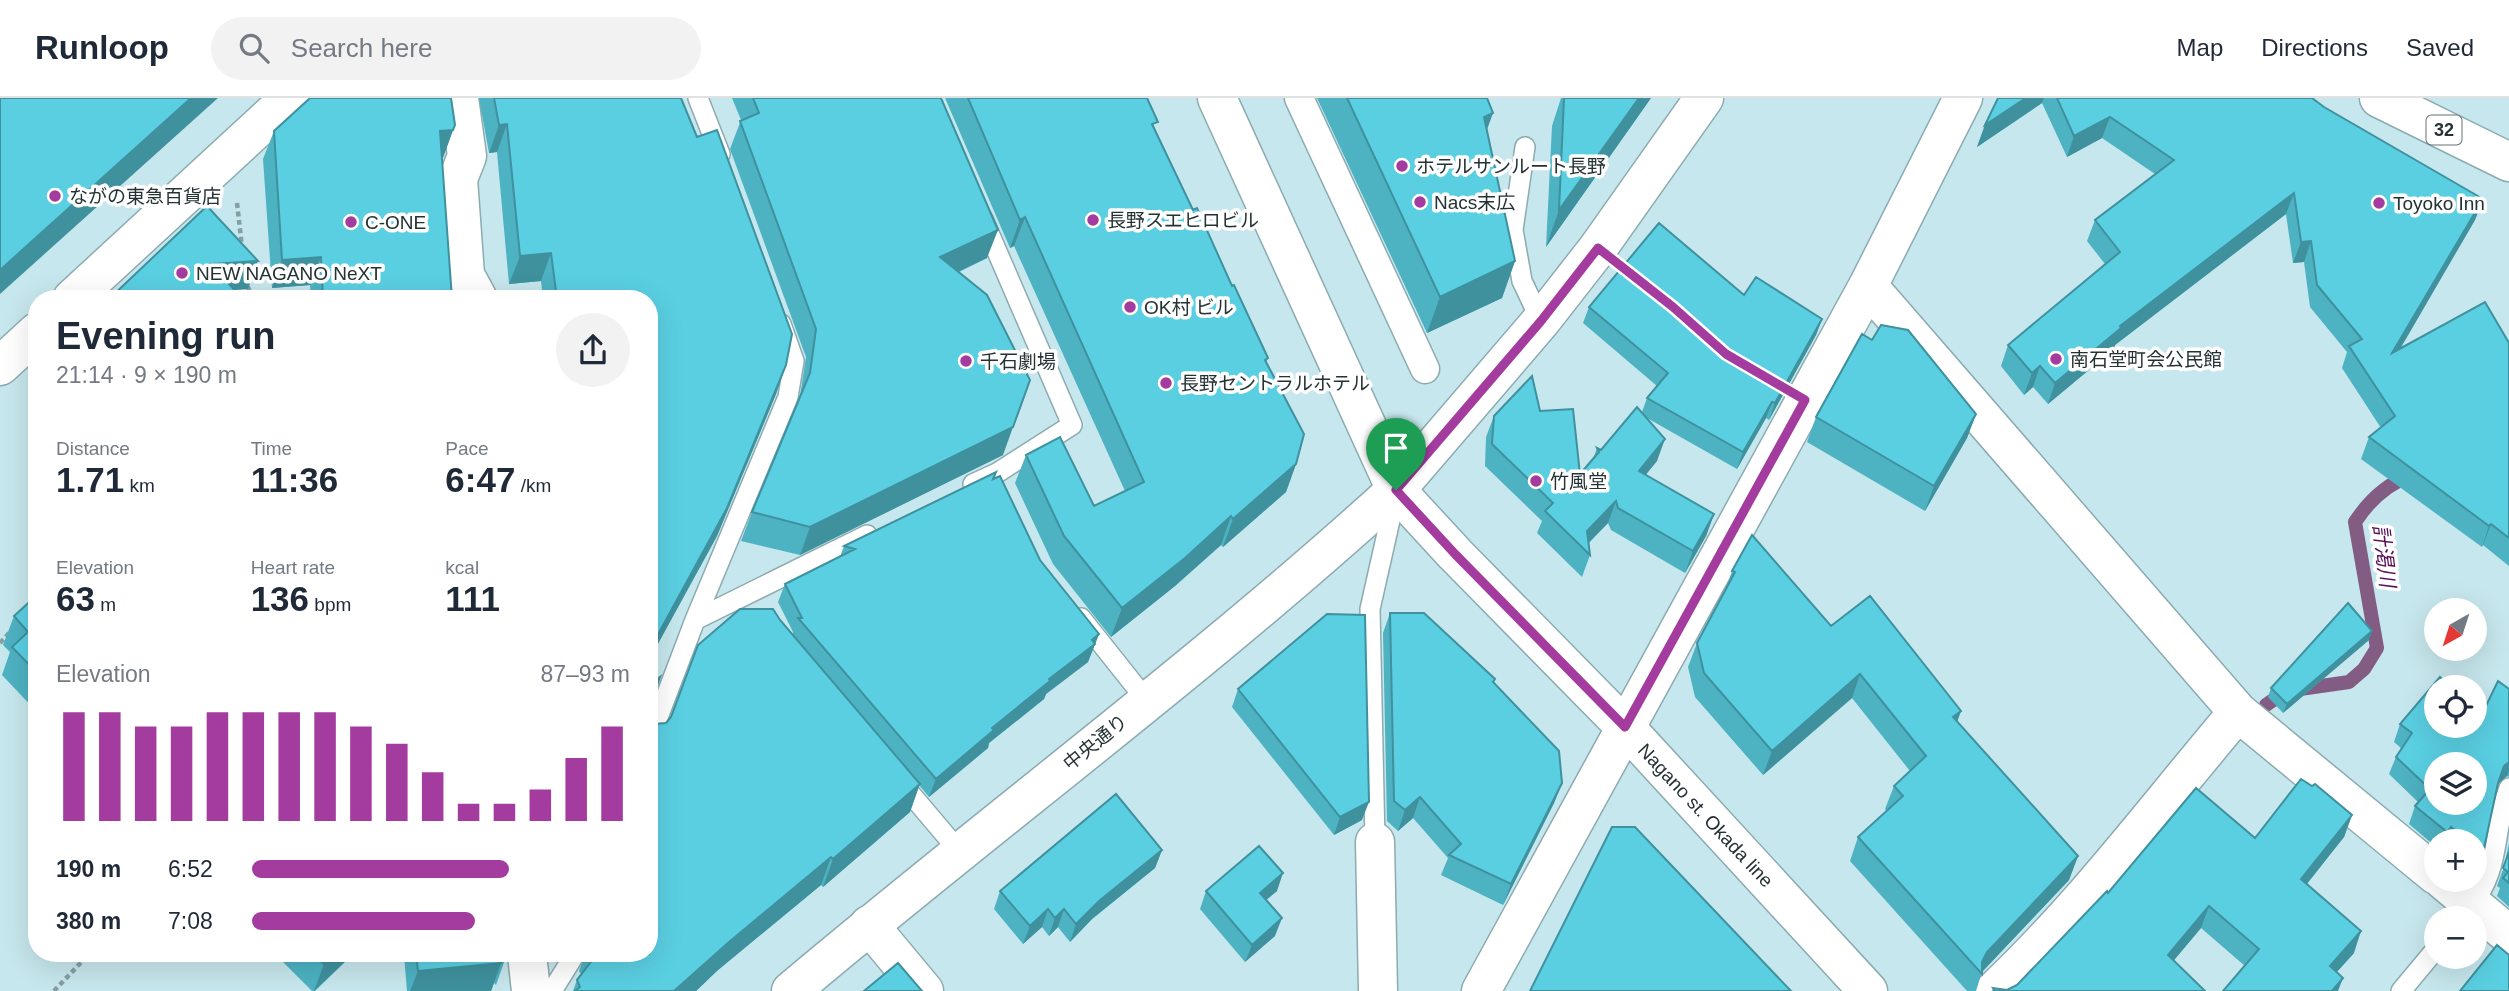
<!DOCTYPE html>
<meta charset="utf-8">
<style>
body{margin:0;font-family:Arial,"Noto Sans JP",sans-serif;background:#f2f2f3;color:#1f2937;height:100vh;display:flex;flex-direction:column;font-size:26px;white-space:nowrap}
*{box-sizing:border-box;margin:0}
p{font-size:23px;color:#747a83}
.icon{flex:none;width:38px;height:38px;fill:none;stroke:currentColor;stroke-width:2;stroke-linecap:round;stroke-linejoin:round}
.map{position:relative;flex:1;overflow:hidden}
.details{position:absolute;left:28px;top:192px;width:630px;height:672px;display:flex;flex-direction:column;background:#fff;border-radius:28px;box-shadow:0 7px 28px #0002}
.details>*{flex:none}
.needle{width:46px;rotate:219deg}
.controls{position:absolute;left:2424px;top:500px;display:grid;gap:14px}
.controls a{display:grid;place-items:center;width:63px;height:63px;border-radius:50%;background:#fff;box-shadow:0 7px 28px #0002;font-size:35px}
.pin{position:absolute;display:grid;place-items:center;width:60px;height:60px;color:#fff;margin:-72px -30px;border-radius:50% 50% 50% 0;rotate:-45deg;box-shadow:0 0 7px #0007}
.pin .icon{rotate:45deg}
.round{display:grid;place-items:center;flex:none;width:74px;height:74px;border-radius:37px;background:#f2f2f3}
.head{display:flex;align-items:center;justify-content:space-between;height:119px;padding:0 28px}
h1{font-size:38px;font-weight:700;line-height:52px}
.metrics{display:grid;grid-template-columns:repeat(3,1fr);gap:10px;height:119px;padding:7px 28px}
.metrics div{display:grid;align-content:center}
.metrics b{font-size:35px;font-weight:700}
.metrics small{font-size:19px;font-weight:400}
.metrics p{font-size:19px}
.chart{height:196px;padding:14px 28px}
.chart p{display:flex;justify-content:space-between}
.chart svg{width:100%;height:126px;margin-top:7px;stroke:#a43c9f;stroke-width:6}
ul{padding:0 28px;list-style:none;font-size:23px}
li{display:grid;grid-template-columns:112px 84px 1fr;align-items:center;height:52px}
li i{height:18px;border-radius:9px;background:#a43c9f}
header{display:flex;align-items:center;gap:42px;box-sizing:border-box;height:98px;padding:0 35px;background:#fff;border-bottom:2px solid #e0e1e3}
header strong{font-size:33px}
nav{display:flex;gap:38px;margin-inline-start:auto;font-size:24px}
.search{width:490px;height:63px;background:#f2f2f3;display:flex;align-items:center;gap:18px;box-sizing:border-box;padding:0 24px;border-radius:38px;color:#747a83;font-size:26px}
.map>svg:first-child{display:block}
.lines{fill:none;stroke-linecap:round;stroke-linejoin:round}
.stream{stroke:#825c83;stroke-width:14}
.service-casing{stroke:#8cabb0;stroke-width:22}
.pedestrian-casing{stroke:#8cabb0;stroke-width:31}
.minor-casing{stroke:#8cabb0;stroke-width:41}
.tertiary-casing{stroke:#8cabb0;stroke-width:41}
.primary-casing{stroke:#8cabb0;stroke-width:41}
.path{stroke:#859ea3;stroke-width:4.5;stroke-dasharray:5 3.5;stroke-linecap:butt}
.service{stroke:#fff;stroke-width:19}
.pedestrian{stroke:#fff;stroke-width:28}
.minor{stroke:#fff;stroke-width:38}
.tertiary{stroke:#fff;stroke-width:38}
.primary{stroke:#fff;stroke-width:38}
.wall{fill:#4db2c2}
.shaded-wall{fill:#3f919e}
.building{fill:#5acfe2;stroke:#3f919e;stroke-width:2;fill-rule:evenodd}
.route-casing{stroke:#fff;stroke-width:14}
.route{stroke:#a43c9f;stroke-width:9}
.poi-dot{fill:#a43c9f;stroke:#fff;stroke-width:2.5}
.labels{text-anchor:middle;stroke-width:7;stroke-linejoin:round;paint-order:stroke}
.shield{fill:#fff;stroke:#667071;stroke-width:2}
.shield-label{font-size:18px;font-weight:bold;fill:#253234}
.poi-label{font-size:19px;fill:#253234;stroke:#fff;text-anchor:start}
.street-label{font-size:19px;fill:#253234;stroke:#fff}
.water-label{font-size:21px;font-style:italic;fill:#5a0e58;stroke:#fff}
</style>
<header>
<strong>Runloop</strong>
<div class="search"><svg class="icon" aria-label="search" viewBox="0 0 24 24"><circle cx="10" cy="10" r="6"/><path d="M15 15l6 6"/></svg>Search here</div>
<nav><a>Map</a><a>Directions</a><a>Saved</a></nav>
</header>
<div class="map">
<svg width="2509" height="893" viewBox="0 0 2509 893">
<rect width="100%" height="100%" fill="#c6e7ed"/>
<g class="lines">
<path class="stream" d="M2266,607L2286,593L2349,584L2364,571L2377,550L2355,424C2369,403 2386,386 2410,378"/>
<defs>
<path id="service" d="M698,0L720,56
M1525,49L1513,132L1522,183L1541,223
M973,386L997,375L1072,327L983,121
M1081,520L1147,603
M695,522L867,437
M649,643L695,522L788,299L794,263L781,226
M898,681L959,753
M1375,744L1370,511L1395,400
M2468,812C2503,769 2491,736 2509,690
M552,893L575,856
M2401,893L2436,851"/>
<path id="pedestrian" d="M1299,0L1425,271"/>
<path id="minor" d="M459,0L467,58L458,81L465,177L478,201
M1868,188L2238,614L2436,777
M72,201L290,0
M0,268L37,234
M1396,392L1541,223L1598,150L1704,0
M1375,744L1378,893
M2443,782L2509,837
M869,827L924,893
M527,856L531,893
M1481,893L1868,188L1963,0
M1994,893C2084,808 2158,708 2238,614"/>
<path id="tertiary" d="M1217,0L1396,392L1455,456L1625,629L1868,893
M791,893C991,724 1203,568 1396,392"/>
<path id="primary" d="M2379,0L2509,64"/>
</defs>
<use href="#service" class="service-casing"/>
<use href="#pedestrian" class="pedestrian-casing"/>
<use href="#minor" class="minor-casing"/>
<use href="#tertiary" class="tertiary-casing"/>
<use href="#primary" class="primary-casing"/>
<path class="path" d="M237,105L242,149
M247,188L255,201
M0,545L9,535
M54,893L89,856"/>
<use href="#service" class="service"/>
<use href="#pedestrian" class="pedestrian"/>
<use href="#minor" class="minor"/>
<use href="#tertiary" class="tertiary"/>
<use href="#primary" class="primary"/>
</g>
<path class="wall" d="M479,0H681L786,267L776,296L717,438L649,562V201H543L541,183L509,186L497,54L489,55Z
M732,0H941L987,160L959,174L1003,357L800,457L741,443L752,414L800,298L806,259L730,51L741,22Z
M945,0H1147L1155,32L1193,112L1268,260L1266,265L1296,366L1286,394L1223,449L1221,447L1175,488L1111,539L1053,466L1015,385L1026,357L1094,408L1125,393L1014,148L1010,150Z
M1317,0H1487V33L1515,163L1502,200L1427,235Z
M1561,0H1651L1546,149L1552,28Z
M1998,0H2312L2324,9L2483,101L2475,122L2399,251L2509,245V468L2483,447L2482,449L2361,361L2369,339L2381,330L2342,270L2347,254L2310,209L2304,164L2293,165L2286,116L2115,247L2114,251L2048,306L2033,289L2024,297L2001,268L2008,247L2105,166L2087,143L2095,122L2155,76L2102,40L2067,59L2042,5L1977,49L1985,27Z
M274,33L443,60H442L452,201H311L310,187L272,190L263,61Z
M1744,197L1822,221L1816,237L1769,322L1766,320L1737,371L1647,320L1657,363L1645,377L1714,416L1706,438L1685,475L1611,432L1608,425L1589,445L1590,457L1582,479L1537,435L1542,423L1485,368L1486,339L1494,318L1540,313L1580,376L1593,361L1597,350L1601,352L1642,314L1647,300L1657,288L1583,225L1589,209Z
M1872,242L1976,316L1967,340L1925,413L1807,344L1816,319Z
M993,381L1040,462L1099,536L1088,564L1046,596L1044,601L989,645L988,650L929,699L919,687L910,714L823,789L821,787L718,872L696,893H573L577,882L581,876L579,873L585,856H649L654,626L666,625L780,522L793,536V534L778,504L785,486L840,459L844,448Z
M1732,473L1831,528L1961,613L1957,624L2078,758L2069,782L1982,874L1976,893H1967L1850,763L1858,739L1887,713L1885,711L1894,688L1910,673L1852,600L1763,677L1695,599L1688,569L1697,545L1726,491Z
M37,497V614L2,577L10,554L3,547L14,518Z
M1390,515L1495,581L1493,585L1562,685L1554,705L1503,807L1441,777L1448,760L1413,720L1398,733L1387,723L1383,535Z
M2369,542L2283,615L2268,599L2271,590Z
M1238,591L1362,722L1334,737L1232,609Z
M2509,591V679L2507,678L2498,685L2483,755L2477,773L2474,771V744H2436V749L2409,726L2415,708L2418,704L2389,676L2396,659L2401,650L2394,644L2400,626L2483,614Z
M2352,717L2344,739L2307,786L2354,855L2337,874L2245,868L2201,830L2173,863L2205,893H1992L1993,890L2007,892L2017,887L2108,795L2255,740Z
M2509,745V809L2497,798L2500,790L2497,788L2504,769Z
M1162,752L1155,770L1092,821L1070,844L1058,829L1049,838L1042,829L1023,846L994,811L1000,793Z
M1206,793H1277L1266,802L1275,838L1245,864L1200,811Z
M275,856H506V859L496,887L494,885L491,893H407L404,857L349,860L315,893H312Z"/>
<path class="shaded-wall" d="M191,0H218L0,196V172Z
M1639,0H1651L1546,149L1559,112Z
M2026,0H2044L2042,5L1977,49L1985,27Z
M1493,15L1480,51L1484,19Z
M2110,19L2102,40L2067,59L2074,38Z
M507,26L497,54L489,55L499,27Z
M455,27L443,60L429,62L440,33Z
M2294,95L2286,116L2115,247L2114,251L2048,306L2055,285L2120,228Z
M2483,101L2475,122L2385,277L2392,255Z
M1025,119L1014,148L1010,150L1020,122Z
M998,132L987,160L930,187L940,159Z
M2311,143L2304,164L2293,165L2301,144Z
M551,155L541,183L509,186L520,158Z
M321,159L310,187L272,190L282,162Z
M258,163L248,191L200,195L210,166Z
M1515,163L1502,200L1427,235L1440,199Z
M1822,221L1816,237L1769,322L1775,305Z
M786,267L776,296L717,438L649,562V553Z
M2040,268L2033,289L2024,297L2032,275Z
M1030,282L1003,357L800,457L810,429Z
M1772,304L1766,320L1737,371L1743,354Z
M1976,316L1967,340L1925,413L1934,388Z
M1665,341L1657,363L1631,395L1639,373Z
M1296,366L1286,394L1223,449L1233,421Z
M1616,403L1608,425L1583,450L1587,433Z
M1714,416L1706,438L1685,475L1693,453Z
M1231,418L1221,447L1175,488L1111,539L1122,510Z
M2491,426L2483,447L2482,449L2489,428Z
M2372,533L2369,542L2283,615L2287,606Z
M1099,536L1088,564L1046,596L1044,601L989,645L988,650L929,699L936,681L992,630Z
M1860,576L1852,600L1763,677L1772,653Z
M1961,613L1952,637L1953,619Z
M2509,664V673L2507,678L2498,686L2504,668Z
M1562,685L1554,705L1503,807L1511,786Z
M920,686L910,714L823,789L833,761Z
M1420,699L1413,720L1398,733L1405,712Z
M1369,704L1362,722L1334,737L1340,719Z
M2352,717L2344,739L2293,803L2301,781Z
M2451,729L2446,744H2443L2447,734Z
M1162,752L1155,770L1092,821L1070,844L1076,826L1099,803Z
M2078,758L2069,782L1981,875L1982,864L1987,854Z
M831,759L821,787L718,872L696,893H674L729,844Z
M1283,775L1277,793L1253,813L1260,795Z
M2209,808L2201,830L2160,879L2168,857Z
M1048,811L1042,829L1023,846L1030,828Z
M1064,811L1058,829L1049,838L1055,820Z
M1282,820L1275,838L1245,864L1252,847Z
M2361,833L2354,855L2322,890L2330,868Z
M334,856H404V857L349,860L314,893L324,866Z
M501,865L491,893H410L418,873Z
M2343,880L2338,893H2332Z"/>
<path class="building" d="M0,0H191L0,172Z
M310,0H451L455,27L453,32L440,33L452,201H323L321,159L282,162L274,33Z
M494,0H681L697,39L717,32L792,236L786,267L727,410L649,553V201H557L551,155L520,158L507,26L499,27Z
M753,0H941L998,132L940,159L987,197L1030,282L1013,329L810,429L752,414L810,275L816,231L740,23L759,15Z
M968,0H1147L1158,24L1152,26L1193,112L1197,110L1232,188L1234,187L1268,260L1265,262L1304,336L1296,366L1233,421L1231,418L1185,460L1122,510L1064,438L1026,357L1060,339L1094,408L1144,384L1025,119L1020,122Z
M1347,0H1487L1493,15L1484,19L1515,163L1440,199Z
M1564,0H1639L1559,112Z
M1998,0H2026L1985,27Z
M2057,0H2312L2324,9L2483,101L2392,255L2485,204L2509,245V440L2491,426L2489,428L2369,339L2395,318L2349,248L2362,241L2317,187L2311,143L2301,144L2294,95L2120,228L2121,230L2055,285L2040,268L2032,275L2008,247L2120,154L2095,122L2174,62L2110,19L2074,38Z
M207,108L258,163L210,166L243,201H109Z
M1659,125L1744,197L1756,179L1822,221L1775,305L1772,304L1743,354L1647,300L1668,275L1589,209Z
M1881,227L1908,232L1976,316L1934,388L1816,319L1862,236L1872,242Z
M1532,278L1540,313L1573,311L1580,376L1599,354L1597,350L1601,352L1637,309L1665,341L1639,373L1714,416L1693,453L1618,410L1616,403L1587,433L1590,457L1545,413L1553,405L1492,346L1494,318Z
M996,374L993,381L1000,378L1040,462L1099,536L1092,542L1095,546L1049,581L1050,583L992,630L994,632L936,681L798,520H802L785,486L855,451L844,448Z
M1752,437L1831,528L1870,498L1961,613L1953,619L2078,758L1987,854L1982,864V876L1858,739L1903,698L1894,688L1926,658L1860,576L1772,653L1704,575L1697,545L1735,474L1732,473Z
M37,497V575L12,549L28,534L14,518Z
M2348,505L2372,533L2287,606L2271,590Z
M740,511H773L780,522L920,686L833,761L831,759L729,844L674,893H575L580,889L577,882L597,856H649V619L654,626L666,625L671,619L698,547Z
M1390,515H1424L1495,581L1493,584L1559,653L1562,685L1511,786L1449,757L1461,746L1420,699L1405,712L1394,703Z
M1327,516L1365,517L1369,704L1340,719L1238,591Z
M660,579L649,610V588Z
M2440,579L2453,590H2436V628H2474V607L2483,614L2498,583L2509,591V664L2504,668L2498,685L2483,755L2474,748V744H2469L2451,729L2447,734L2415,708L2430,691L2396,659L2412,635L2400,626ZM2436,667H2474V705H2436Z
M2301,681L2312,688L2315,686L2352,717L2301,781L2361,833L2330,868L2343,880L2332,893H2223L2259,851L2209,808L2168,857L2205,893H1995L1993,890L2007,892L2017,887L2107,793L2108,795L2196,690L2255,740Z
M1116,696L1162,752L1099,803L1076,826L1064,811L1055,820L1048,811L1030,828L1000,793Z
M1612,729H1635L1791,893H1530Z
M1259,748L1283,775L1260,795L1282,820L1252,847L1206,793Z
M2509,754V785L2503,780L2508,774L2503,770Z
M2497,847L2509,857V893H2460Z
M314,856H334L324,866Z
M416,856H499L501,865L418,873Z
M898,865L922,893H864Z"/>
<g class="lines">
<defs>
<path id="route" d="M1598,150L1673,209L1726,256L1805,302L1625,629L1455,456L1396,392L1541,223Z"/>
</defs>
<use href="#route" class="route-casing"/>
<use href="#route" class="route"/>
</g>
<g class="poi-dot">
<circle cx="1402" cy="68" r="7"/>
<circle cx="55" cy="98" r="7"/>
<circle cx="1420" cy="104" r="7"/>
<circle cx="2379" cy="105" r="7"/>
<circle cx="1093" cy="122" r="7"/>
<circle cx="351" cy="124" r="7"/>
<circle cx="182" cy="175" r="7"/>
<circle cx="1130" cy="209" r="7"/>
<circle cx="2056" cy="261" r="7"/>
<circle cx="966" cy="263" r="7"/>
<circle cx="1166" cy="285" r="7"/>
<circle cx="1536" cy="383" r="7"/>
</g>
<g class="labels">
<rect class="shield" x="2426.5" y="17.5" width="35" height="29" rx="5"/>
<g class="shield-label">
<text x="2444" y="38">32</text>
</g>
<g class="poi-label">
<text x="1416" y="75">ホテルサンルート長野</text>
<text x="69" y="105">ながの東急百貨店</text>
<text x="1434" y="111">Nacs末広</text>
<text x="2393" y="112">Toyoko Inn</text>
<text x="1107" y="129">長野スエヒロビル</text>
<text x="365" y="131">C-ONE</text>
<text x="196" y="182">NEW NAGANO NeXT</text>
<text x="1144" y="216">OK村 ビル</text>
<text x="2070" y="268">南石堂町会公民館</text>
<text x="980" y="270">千石劇場</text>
<text x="1180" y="292">長野セントラルホテル</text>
<text x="1550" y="390">竹風堂</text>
</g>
<g class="street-label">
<text transform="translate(1095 644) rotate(-39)" y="7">中央通り</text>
<text transform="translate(1706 717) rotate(47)" y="7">Nagano st. Okada line</text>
</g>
<g class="water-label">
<text transform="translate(2384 458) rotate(83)" y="7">計渇川</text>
</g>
</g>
</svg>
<div class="controls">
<a><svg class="needle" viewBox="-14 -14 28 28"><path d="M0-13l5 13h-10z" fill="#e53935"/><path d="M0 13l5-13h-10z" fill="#747a83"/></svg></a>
<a><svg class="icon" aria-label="locate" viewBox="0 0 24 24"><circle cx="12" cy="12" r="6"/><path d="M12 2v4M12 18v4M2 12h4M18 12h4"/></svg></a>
<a><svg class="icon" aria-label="layers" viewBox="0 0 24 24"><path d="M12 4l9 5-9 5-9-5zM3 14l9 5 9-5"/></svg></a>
<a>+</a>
<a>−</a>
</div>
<div class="pin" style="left:1396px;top:392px;background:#1e9e55"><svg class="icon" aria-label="arrive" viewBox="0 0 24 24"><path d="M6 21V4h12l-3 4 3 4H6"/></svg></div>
<section class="details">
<div class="head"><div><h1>Evening run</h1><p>21:14 · 9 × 190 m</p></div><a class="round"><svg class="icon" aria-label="share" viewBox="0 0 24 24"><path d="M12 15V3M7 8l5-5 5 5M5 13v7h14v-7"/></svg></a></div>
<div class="metrics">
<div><p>Distance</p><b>1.71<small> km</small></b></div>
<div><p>Time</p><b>11:36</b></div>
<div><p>Pace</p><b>6:47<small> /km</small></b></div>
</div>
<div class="metrics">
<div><p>Elevation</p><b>63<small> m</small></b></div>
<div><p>Heart rate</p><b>136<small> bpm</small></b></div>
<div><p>kcal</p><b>111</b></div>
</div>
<div class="chart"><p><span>Elevation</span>87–93 m</p>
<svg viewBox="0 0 160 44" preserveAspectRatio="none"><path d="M5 44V6M15 44V6M25 44V11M35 44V11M45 44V6M55 44V6M65 44V6M75 44V6M85 44V11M95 44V17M105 44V27M115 44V38M125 44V38M135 44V33M145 44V22M155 44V11"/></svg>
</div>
<ul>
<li><b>190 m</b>6:52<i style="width:68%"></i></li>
<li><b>380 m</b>7:08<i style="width:59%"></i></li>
</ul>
</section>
</div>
